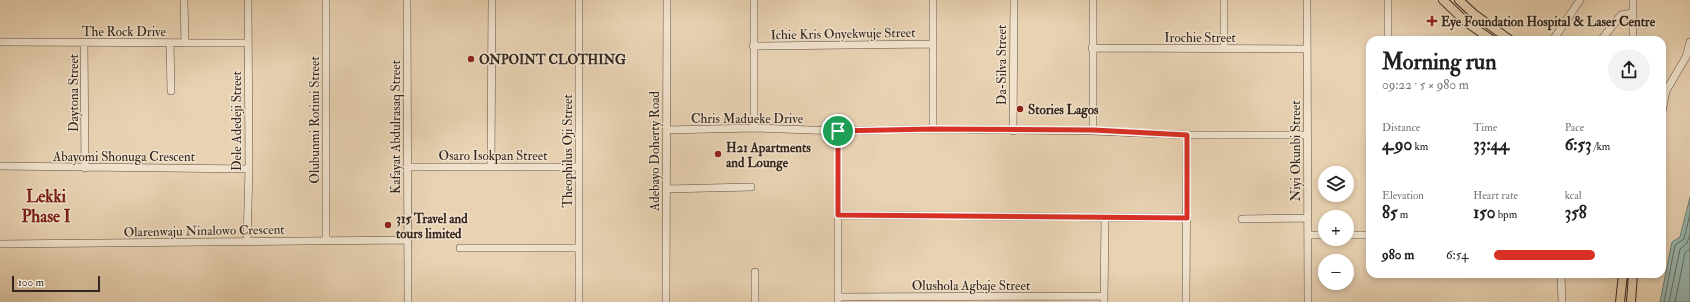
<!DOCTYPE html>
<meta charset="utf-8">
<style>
body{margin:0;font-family:"IM FELL Double Pica",serif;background:#f2f2f2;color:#202124;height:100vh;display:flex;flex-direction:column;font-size:15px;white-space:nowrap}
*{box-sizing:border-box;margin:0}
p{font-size:13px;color:#757577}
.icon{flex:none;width:22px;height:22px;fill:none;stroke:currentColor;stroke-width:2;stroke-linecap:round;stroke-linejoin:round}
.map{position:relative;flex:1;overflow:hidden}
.details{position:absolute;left:1366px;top:36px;width:300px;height:242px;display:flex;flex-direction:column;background:#fff;border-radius:12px;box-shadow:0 2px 6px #0003}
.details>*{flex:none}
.tools{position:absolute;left:1318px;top:166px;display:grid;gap:8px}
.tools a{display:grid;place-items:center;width:36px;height:36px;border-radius:50%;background:#fff;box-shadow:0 2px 6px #0003;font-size:20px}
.scale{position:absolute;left:12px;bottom:10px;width:88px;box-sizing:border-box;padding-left:4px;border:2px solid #33251d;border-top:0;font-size:11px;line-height:14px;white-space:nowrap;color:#33251d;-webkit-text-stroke:3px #f0e2cd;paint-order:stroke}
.pin{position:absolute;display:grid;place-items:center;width:34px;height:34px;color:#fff;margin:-17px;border:2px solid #fff;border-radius:50%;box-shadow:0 1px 4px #0007}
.round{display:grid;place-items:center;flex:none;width:42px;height:42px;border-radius:21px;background:#f2f2f2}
.head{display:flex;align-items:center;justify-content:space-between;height:68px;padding:0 16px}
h1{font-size:22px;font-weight:700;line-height:30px}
.figures{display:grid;grid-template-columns:repeat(3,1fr);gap:6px;height:68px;padding:4px 16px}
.figures div{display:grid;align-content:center}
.figures b{font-size:17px;font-weight:700}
.figures small{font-size:11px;font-weight:400}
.figures p{font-size:11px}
ul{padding:0 16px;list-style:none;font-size:13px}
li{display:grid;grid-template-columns:64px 48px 1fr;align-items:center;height:30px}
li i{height:10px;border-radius:5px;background:#d93025}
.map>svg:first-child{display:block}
.water{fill:#97b7af;stroke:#6f7d75}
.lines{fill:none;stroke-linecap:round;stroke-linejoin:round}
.shore{stroke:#656e66;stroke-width:1}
.minor-casing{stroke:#605042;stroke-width:8}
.major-casing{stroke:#33251d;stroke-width:10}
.minor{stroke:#f0e2cd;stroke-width:7}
.major{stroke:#e8d2b2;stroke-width:8}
.route-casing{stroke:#fff;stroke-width:8}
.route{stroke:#d93025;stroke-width:5}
.poi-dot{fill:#8f2418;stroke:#f0e2cd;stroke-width:1.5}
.labels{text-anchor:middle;stroke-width:3;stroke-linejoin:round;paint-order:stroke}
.poi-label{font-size:13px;font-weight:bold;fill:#33251d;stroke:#f0e2cd;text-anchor:start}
.street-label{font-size:13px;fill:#33251d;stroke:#f0e2cd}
.district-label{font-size:17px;font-weight:bold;fill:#7a1f14;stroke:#f0e2cd}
</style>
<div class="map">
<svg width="1690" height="302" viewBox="0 0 1690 302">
<rect width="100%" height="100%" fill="#e8d2b2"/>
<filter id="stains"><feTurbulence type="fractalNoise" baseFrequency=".005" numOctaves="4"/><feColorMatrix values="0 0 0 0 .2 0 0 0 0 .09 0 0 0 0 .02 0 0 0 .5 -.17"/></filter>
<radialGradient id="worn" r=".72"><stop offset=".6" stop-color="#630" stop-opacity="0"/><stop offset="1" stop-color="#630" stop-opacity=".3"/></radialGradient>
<path class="water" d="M1690,197V302H1660L1672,242L1680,237Z"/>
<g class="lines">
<path class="shore" d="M1664,302L1675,245L1684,239L1690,214
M1669,302L1680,249L1687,243L1690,235
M1675,302L1685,253L1690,249"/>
<defs>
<path id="minor" d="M184,0L185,43
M407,0L408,302
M754,0V128
M933,0V129
M1093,0V131
M1224,0V49
M1307,0L1308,302
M1633,0V40
M1388,40V0
M1553,40L1580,0
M1601,40L1621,15L1633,13
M0,42L248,43
M84,43L85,168
M170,43L171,91
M753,46L932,44
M1092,48L1307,49
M1662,112L1666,91L1686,57L1690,42
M667,130L754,128L838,131L933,129L1093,131L1187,135H1307
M838,131V302
M1013,131L1014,0
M0,166L249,169
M407,167H579
M491,167L492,0
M666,189L751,187
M838,215L1187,218
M1242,219L1308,218
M1308,235H1325
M1347,235H1370
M326,241V0
M247,242L249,169L248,0
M0,244L407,240
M460,248H579
M1561,274L1562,302
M838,297L1104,296
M579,302V0
M666,302L667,0
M755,302V272
M1104,302L1105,217
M1186,302L1187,135"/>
<path id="major" d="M1443,0L1466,22L1492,40
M1459,0L1474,14L1510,40
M1620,302L1623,274
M1631,302L1633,274"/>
</defs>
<use href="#minor" class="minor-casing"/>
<use href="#major" class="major-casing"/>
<use href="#minor" class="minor"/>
<use href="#major" class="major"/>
</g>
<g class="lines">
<defs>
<path id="route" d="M933,129L1093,130L1187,135V218L838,215V131Z"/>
</defs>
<use href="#route" class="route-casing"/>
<use href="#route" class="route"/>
</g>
<g class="poi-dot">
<path d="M1430 15h4v4h4v4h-4v4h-4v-4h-4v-4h4z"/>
<circle cx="471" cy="59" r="4"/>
<circle cx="1020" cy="109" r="4"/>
<circle cx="718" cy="154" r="4"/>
<circle cx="388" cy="225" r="4"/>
</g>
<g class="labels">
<g class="poi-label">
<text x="1441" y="26">Eye Foundation Hospital &amp; Laser Centre</text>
<text x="479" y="64">ONPOINT CLOTHING</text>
<text x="1028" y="114">Stories Lagos</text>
<text x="726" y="152">H21 Apartments<tspan x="726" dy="15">and Lounge</tspan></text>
<text x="396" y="223">315 Travel and<tspan x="396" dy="15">tours limited</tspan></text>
</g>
<g class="street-label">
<text x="124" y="36">The Rock Drive</text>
<text transform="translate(843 33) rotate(-1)" y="5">Ichie Kris Onyekwuje Street</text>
<text x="1200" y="42">Irochie Street</text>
<text transform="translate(1001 65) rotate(-90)" y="5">Da-Silva Street</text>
<text transform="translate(73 93) rotate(-90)" y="5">Daytona Street</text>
<text x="747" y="123">Chris Madueke Drive</text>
<text transform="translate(314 120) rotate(-90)" y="5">Olubunmi Rotimi Street</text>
<text transform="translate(236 121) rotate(-90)" y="5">Dele Adedeji Street</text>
<text transform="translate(395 127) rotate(-90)" y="5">Kafayat Abdulrasaq Street</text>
<text transform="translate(567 151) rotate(-90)" y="5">Theophilus Oji Street</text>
<text transform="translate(654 151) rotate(-90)" y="5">Adebayo Doherty Road</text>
<text transform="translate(1295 151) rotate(-90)" y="5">Niyi Okunbi Street</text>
<text x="493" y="160">Osaro Isokpan Street</text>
<text x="124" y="161">Abayomi Shonuga Crescent</text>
<text transform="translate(204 230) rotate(-1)" y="5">Olarenwaju Ninalowo Crescent</text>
<text x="971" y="290">Olushola Agbaje Street</text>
</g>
<g class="district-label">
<text x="46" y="202">Lekki<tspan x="46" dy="20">Phase I</tspan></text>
</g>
</g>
<rect width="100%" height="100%" filter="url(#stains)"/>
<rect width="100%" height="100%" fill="url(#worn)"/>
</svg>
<div class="tools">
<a><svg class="icon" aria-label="layers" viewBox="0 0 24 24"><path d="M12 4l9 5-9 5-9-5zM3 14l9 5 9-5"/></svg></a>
<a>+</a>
<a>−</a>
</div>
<div class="scale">100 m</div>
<div class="pin" style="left:838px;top:131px;background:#1e9e55"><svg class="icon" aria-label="arrive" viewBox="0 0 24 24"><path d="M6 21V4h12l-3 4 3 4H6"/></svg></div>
<section class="details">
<div class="head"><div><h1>Morning run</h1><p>09:22 · 5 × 980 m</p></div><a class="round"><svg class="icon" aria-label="share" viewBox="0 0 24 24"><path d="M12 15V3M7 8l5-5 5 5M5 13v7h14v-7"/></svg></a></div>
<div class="figures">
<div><p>Distance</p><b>4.90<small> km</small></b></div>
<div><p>Time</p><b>33:44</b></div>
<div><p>Pace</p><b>6:53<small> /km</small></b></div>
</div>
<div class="figures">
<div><p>Elevation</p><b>85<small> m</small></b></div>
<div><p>Heart rate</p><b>150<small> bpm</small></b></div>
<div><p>kcal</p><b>358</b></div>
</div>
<ul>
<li><b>980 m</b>6:54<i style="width:65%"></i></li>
</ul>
</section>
</div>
